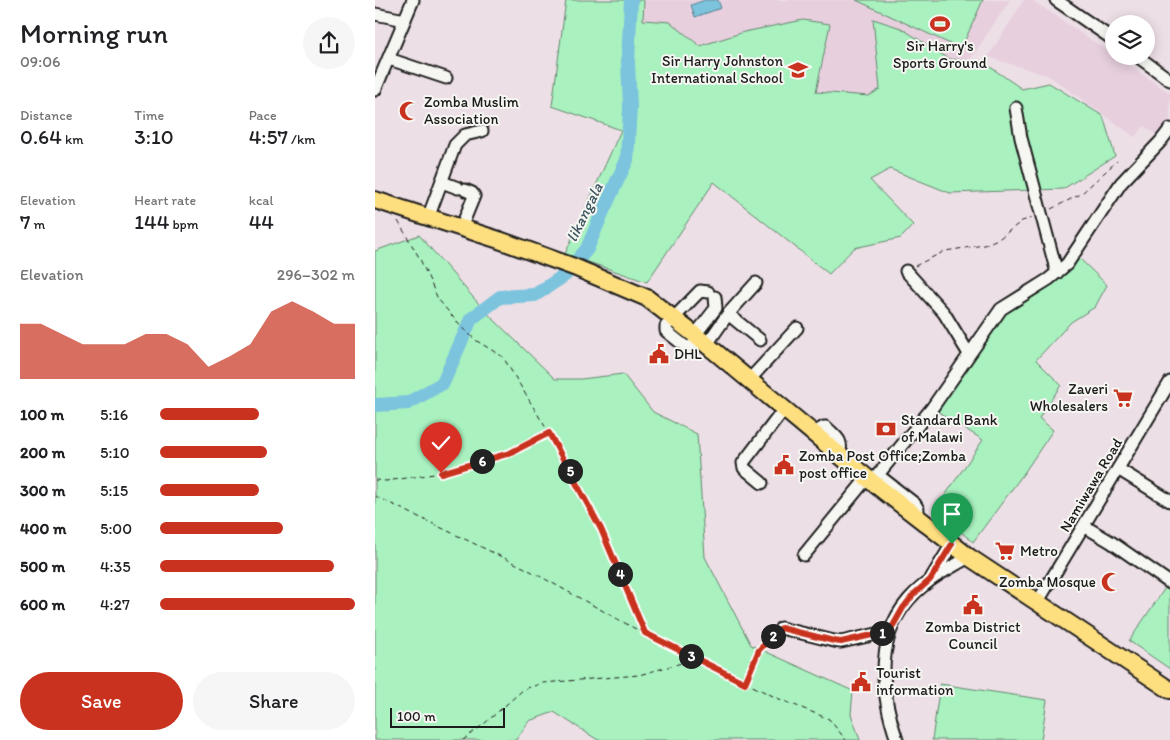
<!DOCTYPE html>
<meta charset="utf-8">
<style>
body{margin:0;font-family:Itim,sans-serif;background:#f6f6f6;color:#202124;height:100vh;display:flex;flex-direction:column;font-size:19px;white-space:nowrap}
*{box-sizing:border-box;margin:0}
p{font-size:16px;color:#757577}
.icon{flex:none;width:28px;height:28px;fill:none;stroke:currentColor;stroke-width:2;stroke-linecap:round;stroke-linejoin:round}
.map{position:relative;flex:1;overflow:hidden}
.drawer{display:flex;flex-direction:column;background:#fff;width:375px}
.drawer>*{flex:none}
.controls{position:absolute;left:730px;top:15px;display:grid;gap:10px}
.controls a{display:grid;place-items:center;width:50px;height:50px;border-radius:50%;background:#fff;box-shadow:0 2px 12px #0003;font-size:25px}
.scale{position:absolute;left:15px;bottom:12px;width:115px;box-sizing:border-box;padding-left:5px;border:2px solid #1c1c1c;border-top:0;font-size:14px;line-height:18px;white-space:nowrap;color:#1c1c1c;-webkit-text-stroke:4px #f6f6f2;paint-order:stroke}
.pin{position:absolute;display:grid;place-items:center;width:42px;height:42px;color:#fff;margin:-51px -21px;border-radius:50% 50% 50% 0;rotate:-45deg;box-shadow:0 0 5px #0007}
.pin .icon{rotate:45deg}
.km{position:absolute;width:25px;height:25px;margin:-12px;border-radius:50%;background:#222;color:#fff;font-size:14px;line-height:25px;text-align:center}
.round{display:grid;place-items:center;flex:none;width:52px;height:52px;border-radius:26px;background:#f6f6f6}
.headline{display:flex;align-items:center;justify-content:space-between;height:85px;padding:0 20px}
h1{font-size:28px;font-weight:600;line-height:38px}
.stats{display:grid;grid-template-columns:repeat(3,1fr);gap:8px;height:85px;padding:5px 20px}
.stats div{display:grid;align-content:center}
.stats b{font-size:21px;font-weight:600}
.stats small{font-size:14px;font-weight:400}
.stats p{font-size:14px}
.chart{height:140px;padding:10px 20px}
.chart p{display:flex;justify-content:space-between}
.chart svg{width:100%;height:90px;margin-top:5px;fill:#c8321e;opacity:.7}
.primary-button{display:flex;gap:10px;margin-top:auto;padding:10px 20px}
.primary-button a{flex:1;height:58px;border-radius:30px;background:#c8321e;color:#fff;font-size:20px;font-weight:600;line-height:58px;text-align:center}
.primary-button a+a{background:#f6f6f6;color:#202124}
ul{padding:0 20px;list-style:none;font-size:16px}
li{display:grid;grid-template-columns:80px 60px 1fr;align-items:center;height:38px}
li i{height:12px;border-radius:6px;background:#c8321e}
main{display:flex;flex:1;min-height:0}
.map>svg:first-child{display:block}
.built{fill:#e7cfde}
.green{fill:#a9f1bf;stroke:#62866e}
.water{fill:#7cc4dd;stroke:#568190}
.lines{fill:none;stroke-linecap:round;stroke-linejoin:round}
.river{stroke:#7cc4dd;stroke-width:14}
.minor-casing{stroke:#1c1c1c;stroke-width:15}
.highway-casing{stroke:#1c1c1c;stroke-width:20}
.path{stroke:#1c1c1c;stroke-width:1;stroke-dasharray:5 4;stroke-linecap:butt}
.minor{stroke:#f6f6f2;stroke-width:11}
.highway{stroke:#fedf80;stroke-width:16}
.route-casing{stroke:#fff;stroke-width:10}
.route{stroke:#c8321e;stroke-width:6}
.labels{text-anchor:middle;stroke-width:4;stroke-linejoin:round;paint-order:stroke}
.poi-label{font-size:15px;fill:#1c1c1c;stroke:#f6f6f2;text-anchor:start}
.street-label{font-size:15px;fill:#1c1c1c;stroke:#f6f6f2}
.water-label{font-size:16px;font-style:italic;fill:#3e5760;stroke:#f6f6f2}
</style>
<main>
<section class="drawer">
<div class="headline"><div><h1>Morning run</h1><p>09:06</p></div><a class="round"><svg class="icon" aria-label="share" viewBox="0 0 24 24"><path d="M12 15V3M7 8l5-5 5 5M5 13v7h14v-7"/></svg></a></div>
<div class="stats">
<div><p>Distance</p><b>0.64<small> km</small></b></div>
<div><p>Time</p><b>3:10</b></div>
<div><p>Pace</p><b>4:57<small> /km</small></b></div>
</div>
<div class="stats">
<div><p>Elevation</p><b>7<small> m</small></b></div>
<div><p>Heart rate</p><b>144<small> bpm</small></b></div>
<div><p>kcal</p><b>44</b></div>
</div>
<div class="chart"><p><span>Elevation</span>296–302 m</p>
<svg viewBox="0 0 160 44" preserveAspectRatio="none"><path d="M0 44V17L10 17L20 22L30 27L40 27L50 27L60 22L70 22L80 27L90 38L100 33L110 27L120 11L130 6L140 11L150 17L160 17V44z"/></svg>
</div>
<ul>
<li><b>100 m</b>5:16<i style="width:51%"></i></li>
<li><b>200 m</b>5:10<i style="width:55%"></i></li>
<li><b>300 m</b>5:15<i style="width:51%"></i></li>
<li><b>400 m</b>5:00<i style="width:63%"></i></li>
<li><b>500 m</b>4:35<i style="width:89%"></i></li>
<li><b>600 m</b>4:27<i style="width:100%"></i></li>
</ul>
<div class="primary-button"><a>Save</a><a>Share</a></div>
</section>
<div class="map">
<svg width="795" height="740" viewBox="0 0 795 740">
<rect width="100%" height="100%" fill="#eddfe6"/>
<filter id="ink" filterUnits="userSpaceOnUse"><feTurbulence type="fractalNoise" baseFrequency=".02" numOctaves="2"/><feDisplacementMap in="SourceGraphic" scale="10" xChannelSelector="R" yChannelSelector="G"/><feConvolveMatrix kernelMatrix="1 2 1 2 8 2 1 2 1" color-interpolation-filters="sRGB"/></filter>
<g filter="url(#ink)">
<path class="built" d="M262,0H635L597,57L557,114L258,84Z
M649,0H657L795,93V119L783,136L769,126L760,137L674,76L613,57Z"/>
<path class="green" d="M191,0H269L268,20L295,22L325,46L369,32L428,20L455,24L441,92L494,96L505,89L498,19L526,28L574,59L608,62L647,89L674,83L728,116L740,156L688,189L575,193L515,169L495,180L538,225L526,238L479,248L454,274L339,182L272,282L190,254L246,130L177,106Z
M481,0H608L586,49Z
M44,235L110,311L180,379H206L248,374L278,412L322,434L330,557L376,645L478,691L476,714L485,740H223L179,712L154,721L141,740H0V251Z
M703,257L732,285L720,307L696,322L661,360L686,385L664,418L678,430L649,473L598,542L560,510L608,440L557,408L625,306Z
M790,588L795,591V669L754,641Z
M565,684L672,700L666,740H557Z"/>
<path class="water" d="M330,0H343L346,8L320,17L316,5Z"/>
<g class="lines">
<path class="river" d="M0,405L33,403L68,383L96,319L125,297L160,295L190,275L212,249L228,211L252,160L255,107L253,62L256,0"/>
<defs>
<path id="minor" d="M681,0L739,40
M0,14L30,20
M762,56L795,80
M14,59L71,78
M0,90L38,0
M641,108L646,138L682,273
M67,182L83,188
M53,218L80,145L90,135L107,131
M86,228L99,196L97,193L90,190
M531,271L569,313L594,354
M353,314L385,340
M320,335L341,308L340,297
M325,338L317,346L311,347L291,331V326L325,291L333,292
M332,344L353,314L381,283
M375,379L422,328
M439,433L449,427H451C461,437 469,440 464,455
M743,469L795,501
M503,475L540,504L543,509L540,517
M497,482L557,408L626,309L674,279L692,264L746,183L785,142L795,129
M387,483L369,468L368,463L410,408
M709,526L736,542L795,583
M429,555L492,478
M557,577L577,544
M662,603L795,382
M406,628L459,641L466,642L515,631
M522,740C505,692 499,632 540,593C555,578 575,568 594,557"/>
<path id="highway" d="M0,200L124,240L199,267L272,298L320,335L497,482L594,557L795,690"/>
</defs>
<use href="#minor" class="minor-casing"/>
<use href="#highway" class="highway-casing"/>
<path class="path" d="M676,209L706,194L742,161
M23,221L45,259L63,299L87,328L102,341L128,357L174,433L226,529L269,632
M540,266L570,251L609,245L625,238L647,221L657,218
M0,480L11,481L66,473L135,453L173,434
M0,496L150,568L259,628L402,698L454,719L471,740
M370,683L384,649L399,635
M88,740L109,724L149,689L168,683L264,675L321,659"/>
<use href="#minor" class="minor"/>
<use href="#highway" class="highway"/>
</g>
</g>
<g class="lines" filter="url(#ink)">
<defs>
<path id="route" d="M66,473L135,453L174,433L226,529L270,633L370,683L384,650L406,628L459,641L466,642L515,631L528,608L539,594L555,580L577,544"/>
</defs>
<use href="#route" class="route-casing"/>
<use href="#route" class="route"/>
</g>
<defs>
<symbol id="stadium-bare" viewBox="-9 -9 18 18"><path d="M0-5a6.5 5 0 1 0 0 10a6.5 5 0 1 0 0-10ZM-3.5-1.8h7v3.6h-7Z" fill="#c8321e" stroke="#f6f6f2" stroke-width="2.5" paint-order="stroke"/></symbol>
<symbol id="school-bare" viewBox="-9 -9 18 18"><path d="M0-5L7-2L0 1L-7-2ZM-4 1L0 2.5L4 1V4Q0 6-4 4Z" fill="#c8321e" stroke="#f6f6f2" stroke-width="2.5" paint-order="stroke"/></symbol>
<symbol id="mosque-bare" viewBox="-9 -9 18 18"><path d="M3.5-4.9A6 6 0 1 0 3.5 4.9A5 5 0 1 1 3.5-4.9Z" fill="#c8321e" stroke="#f6f6f2" stroke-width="2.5" paint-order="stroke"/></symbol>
<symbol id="civic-bare" viewBox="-9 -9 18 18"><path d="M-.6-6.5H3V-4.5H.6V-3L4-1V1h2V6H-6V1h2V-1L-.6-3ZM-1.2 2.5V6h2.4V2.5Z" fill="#c8321e" stroke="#f6f6f2" stroke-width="2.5" paint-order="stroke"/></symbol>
<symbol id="supermarket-bare" viewBox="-9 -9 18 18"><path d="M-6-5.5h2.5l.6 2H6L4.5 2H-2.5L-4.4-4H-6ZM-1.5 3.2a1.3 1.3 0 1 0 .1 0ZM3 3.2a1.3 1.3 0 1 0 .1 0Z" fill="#c8321e" stroke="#f6f6f2" stroke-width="2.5" paint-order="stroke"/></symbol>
<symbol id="bank-bare" viewBox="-9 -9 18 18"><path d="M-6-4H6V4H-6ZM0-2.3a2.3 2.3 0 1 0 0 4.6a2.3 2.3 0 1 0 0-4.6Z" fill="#c8321e" stroke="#f6f6f2" stroke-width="2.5" paint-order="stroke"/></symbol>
</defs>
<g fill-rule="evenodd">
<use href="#stadium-bare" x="551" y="10" width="28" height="28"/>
<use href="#school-bare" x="409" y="56" width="28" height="28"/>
<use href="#mosque-bare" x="20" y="97" width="28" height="28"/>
<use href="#civic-bare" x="270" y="340" width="28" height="28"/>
<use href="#supermarket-bare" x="734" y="384" width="28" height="28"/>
<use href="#bank-bare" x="497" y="415" width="28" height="28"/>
<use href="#civic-bare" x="395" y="451" width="28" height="28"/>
<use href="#supermarket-bare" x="616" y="537" width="28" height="28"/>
<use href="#mosque-bare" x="722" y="568" width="28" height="28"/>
<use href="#civic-bare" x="584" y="591" width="28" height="28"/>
<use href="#civic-bare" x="472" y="668" width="28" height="28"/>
</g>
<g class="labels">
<g class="poi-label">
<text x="565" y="51" text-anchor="middle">Sir Harry's<tspan x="565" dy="17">Sports Ground</tspan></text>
<text x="408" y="66" text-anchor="end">Sir Harry Johnston<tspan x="408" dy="17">International School</tspan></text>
<text x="49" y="107">Zomba Muslim<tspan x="49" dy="17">Association</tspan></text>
<text x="299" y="359">DHL</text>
<text x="733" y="394" text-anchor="end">Zaveri<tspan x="733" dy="17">Wholesalers</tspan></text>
<text x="526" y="425">Standard Bank<tspan x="526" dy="17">of Malawi</tspan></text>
<text x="424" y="461">Zomba Post Office;Zomba<tspan x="424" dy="17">post office</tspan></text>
<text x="645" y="556">Metro</text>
<text x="721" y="587" text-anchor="end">Zomba Mosque</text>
<text x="598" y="632" text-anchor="middle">Zomba District<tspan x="598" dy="17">Council</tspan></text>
<text x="501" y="678">Tourist<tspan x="501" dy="17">information</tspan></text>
</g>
<g class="street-label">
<text transform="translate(716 485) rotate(-59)" y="5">Namiwawa Road</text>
</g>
<g class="water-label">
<text transform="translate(209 212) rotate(-64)" y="6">likangala</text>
</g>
</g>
</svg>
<div class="controls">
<a><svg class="icon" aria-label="layers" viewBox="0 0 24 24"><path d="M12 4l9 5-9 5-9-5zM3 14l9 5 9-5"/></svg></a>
</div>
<div class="scale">100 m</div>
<div class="pin" style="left:577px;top:544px;background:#1e9e55"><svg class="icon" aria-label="arrive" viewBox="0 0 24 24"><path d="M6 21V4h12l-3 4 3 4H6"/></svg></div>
<div class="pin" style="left:66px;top:473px;background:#d93025"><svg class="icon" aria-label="check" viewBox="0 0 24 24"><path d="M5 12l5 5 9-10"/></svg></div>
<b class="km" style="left:507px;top:633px">1</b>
<b class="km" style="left:398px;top:636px">2</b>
<b class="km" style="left:316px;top:656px">3</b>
<b class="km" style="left:245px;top:574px">4</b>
<b class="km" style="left:195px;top:471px">5</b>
<b class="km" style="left:107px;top:461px">6</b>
</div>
</main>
